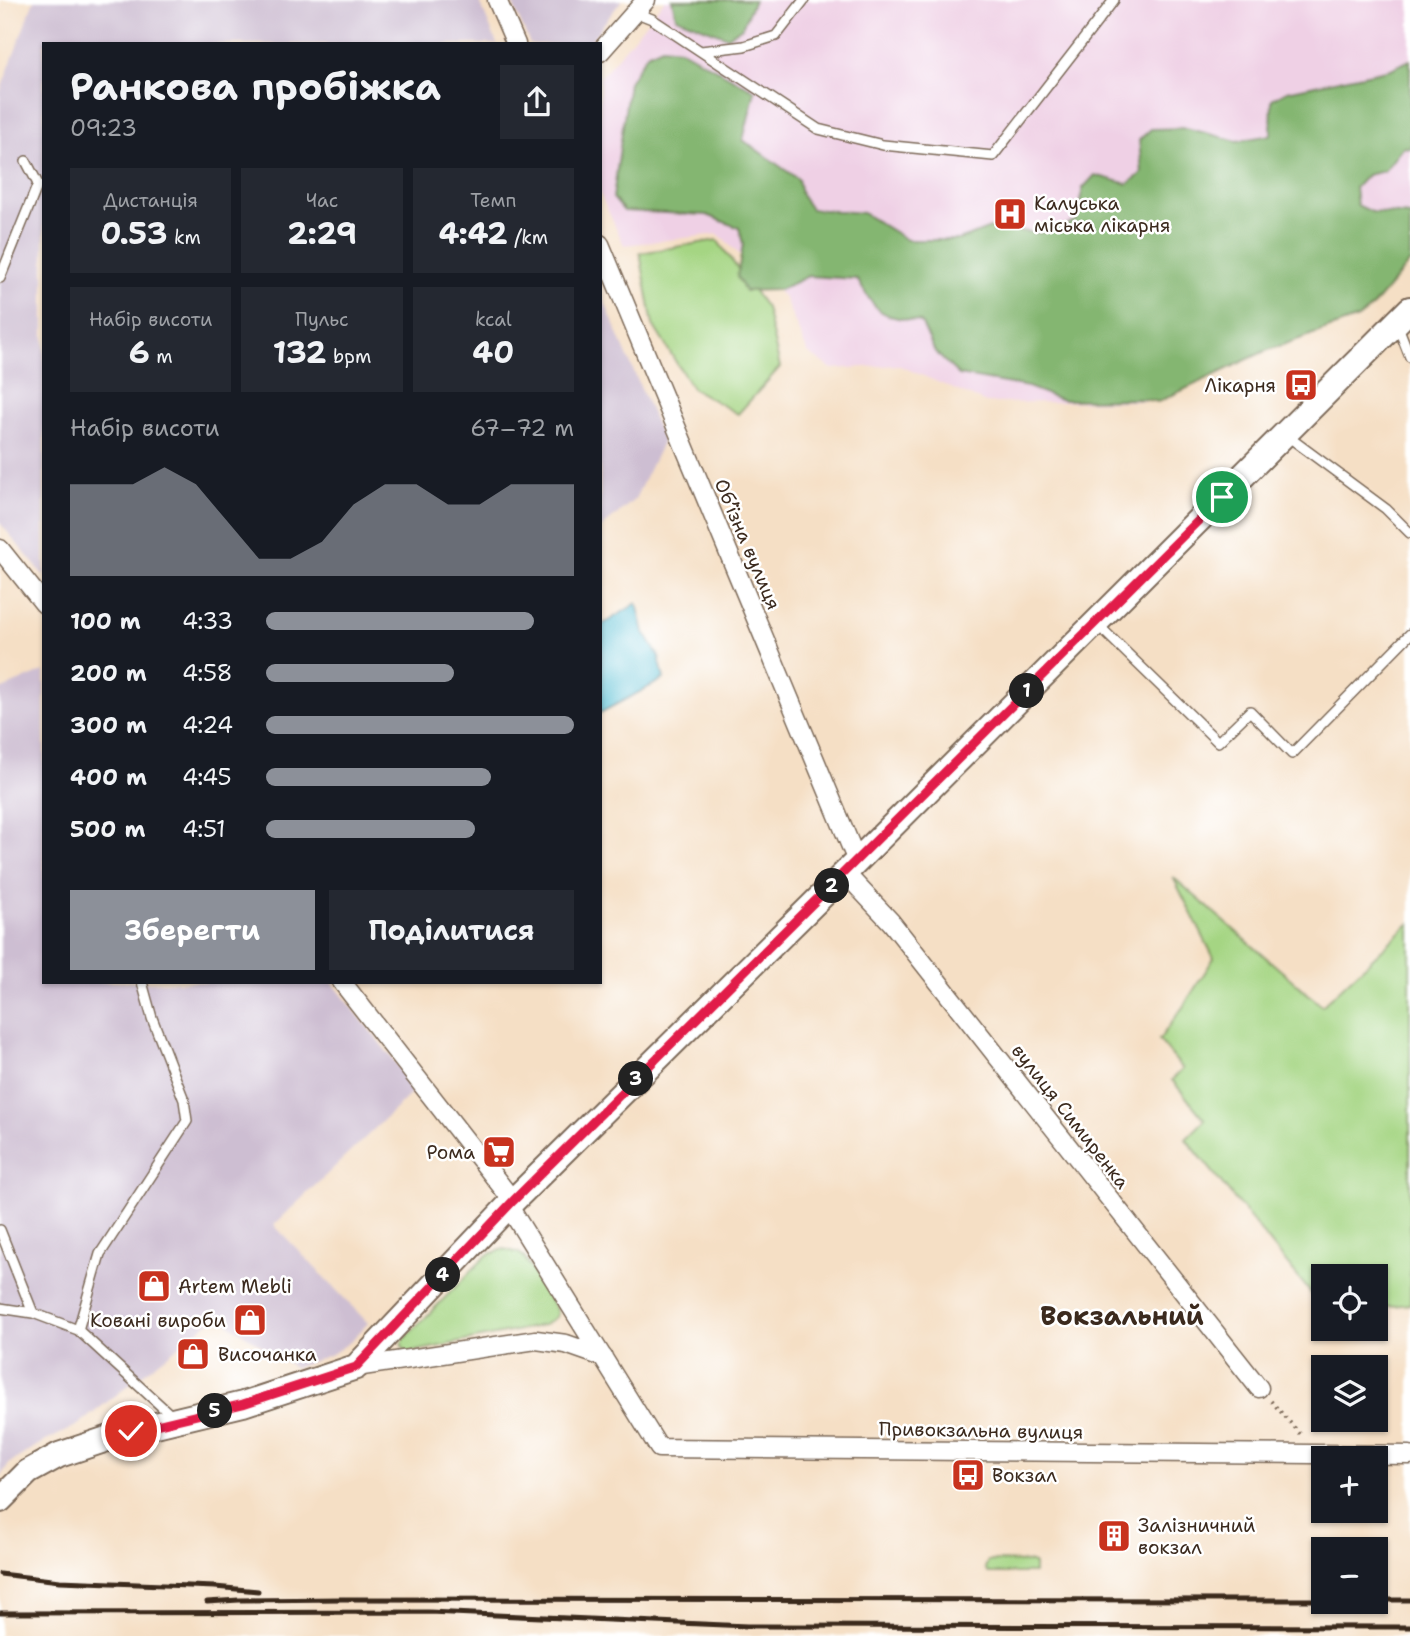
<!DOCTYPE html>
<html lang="uk">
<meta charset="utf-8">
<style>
body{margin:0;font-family:"Shantell Sans",sans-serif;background:#242831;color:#f1f3f6;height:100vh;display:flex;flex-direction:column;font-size:26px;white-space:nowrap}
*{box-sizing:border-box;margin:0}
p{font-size:23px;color:#9ea1a6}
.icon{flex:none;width:38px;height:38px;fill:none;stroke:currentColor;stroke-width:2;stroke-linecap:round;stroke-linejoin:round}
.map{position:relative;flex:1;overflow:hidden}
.panel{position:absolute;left:42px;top:42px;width:560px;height:942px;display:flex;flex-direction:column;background:#171b24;border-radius:0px;box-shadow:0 2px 5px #0004}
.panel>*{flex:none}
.fabs{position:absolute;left:1311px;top:1264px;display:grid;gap:14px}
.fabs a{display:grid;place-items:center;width:77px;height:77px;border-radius:0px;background:#171b24;box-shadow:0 2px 5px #0004;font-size:35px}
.pin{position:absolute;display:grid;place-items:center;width:60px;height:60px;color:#fff;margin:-30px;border:4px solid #fff;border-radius:50%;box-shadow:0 2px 7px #0007}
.km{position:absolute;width:35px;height:35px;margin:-18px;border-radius:50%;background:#222;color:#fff;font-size:19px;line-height:35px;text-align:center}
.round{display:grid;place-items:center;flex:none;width:74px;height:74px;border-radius:0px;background:#242831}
.head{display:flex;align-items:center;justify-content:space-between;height:119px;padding:0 28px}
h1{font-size:38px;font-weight:700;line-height:52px}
.metrics{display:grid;grid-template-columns:repeat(3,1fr);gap:10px;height:119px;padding:7px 28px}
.metrics div{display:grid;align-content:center;border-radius:0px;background:#242831;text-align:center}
.metrics b{font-size:30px;font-weight:700}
.metrics small{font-size:19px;font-weight:400}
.metrics p{font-size:19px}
.chart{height:196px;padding:14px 28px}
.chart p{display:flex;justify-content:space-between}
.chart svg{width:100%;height:126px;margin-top:7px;fill:#8c9099;opacity:.7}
.primary-button{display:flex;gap:14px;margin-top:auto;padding:14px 28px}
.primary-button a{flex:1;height:80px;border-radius:0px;background:#8c9099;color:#fff;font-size:28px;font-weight:700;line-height:80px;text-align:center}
.primary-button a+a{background:#242831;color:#f1f3f6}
ul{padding:0 28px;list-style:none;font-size:23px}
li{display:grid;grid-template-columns:112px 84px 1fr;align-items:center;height:52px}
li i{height:18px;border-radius:9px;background:#8c9099}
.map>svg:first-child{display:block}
.built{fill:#efd0e5}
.industrial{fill:#cdbed2}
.green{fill:#a5d583;stroke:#708050;stroke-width:2}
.forest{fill:#84b671;stroke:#607048;stroke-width:2}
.water{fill:#55bdd2;stroke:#487478;stroke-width:2}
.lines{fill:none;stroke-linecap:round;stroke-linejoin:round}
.lane-casing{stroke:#7c6958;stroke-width:12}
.street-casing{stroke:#7c6958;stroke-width:21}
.secondary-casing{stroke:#7c6958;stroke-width:28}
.path{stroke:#7c6958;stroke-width:3.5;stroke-dasharray:2 5;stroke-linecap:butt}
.lane{stroke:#fff;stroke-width:9}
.street{stroke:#fff;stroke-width:18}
.secondary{stroke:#fff;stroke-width:24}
.rail{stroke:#3b2a1e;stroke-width:5}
.route-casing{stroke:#fff;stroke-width:14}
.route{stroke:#e11d48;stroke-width:9}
.labels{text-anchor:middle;stroke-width:5;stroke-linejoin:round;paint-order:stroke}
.poi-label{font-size:19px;fill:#3b2a1e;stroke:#fff;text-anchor:start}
.street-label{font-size:19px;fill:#3b2a1e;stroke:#fff}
.district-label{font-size:26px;font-weight:bold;fill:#3b2a1e;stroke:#fff}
</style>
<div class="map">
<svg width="1410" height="1636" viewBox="0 0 1410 1636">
<rect width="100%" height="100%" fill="#fff"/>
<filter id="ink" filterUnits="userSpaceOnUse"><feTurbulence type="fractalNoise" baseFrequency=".0143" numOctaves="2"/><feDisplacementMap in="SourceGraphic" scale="14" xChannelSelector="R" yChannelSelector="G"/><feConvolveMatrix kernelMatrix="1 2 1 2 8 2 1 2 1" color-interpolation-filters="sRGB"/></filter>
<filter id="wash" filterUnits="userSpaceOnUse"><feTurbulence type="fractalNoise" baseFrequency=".00686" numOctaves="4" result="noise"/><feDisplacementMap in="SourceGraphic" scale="28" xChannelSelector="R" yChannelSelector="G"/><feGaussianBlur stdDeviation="1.57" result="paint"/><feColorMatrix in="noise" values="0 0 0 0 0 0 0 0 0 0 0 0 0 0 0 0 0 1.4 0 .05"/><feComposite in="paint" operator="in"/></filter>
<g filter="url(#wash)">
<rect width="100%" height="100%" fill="#f5dfc5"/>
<path class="built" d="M665,0H1410V58L1407,61L1410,80V255L1223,370L1148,401L986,403L898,365L832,369L808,353L784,297L718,234L624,245L600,194V78Z"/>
<path class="industrial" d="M34,0H479L497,44H44V576L0,523V92Z
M511,0H622L588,44H530Z
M600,291L663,441L635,499L600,529Z
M44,671V982H332L416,1089L274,1225L368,1323L350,1342L332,1354L295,1368L217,1316L78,1425L38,1445L10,1463L0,1477V690Z"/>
<path class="green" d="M717,240L766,308L780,367L738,414L692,388L653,325L640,253Z
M1173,877L1322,1006L1410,923V1304L1376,1308V1276H1323V1308L1186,1139L1205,1120L1172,1080L1183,1069L1159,1040L1183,1007L1214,958Z
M504,1249L519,1253L524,1257L554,1306L557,1312L556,1317L544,1325L407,1353L401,1344L404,1339L487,1255Z
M988,1561L1031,1562L1034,1564V1573H988L985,1568Z"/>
<path class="forest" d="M672,0H754L742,27L727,37L676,17Z
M662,47L680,49L755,91L743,140L798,179L801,195L811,209L863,213L907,240H959L990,228L1040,233L1056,227L1061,228L1076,220L1083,188L1095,175L1128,184L1142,173L1139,140L1151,129L1186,128L1237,141L1271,135L1272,99L1287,91L1391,69L1410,60V148L1403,147L1384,171L1367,175L1355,188L1357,205L1372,212L1410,215V262L1371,308L1358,318L1263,352L1158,402L1143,399L1062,400L1028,387L959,375L935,352L921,322C880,316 878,315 857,279L808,276L779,290L745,291L737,277L743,244L739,228L707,215L624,211L613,198L629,82L647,54Z"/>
<path class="water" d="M637,603L644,632L659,657L664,679L600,713V626Z"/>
</g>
<g filter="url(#ink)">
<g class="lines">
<defs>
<path id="lane" d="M637,13L652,19L818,129L883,145L993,156L1114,0
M701,51L744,46L776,36L804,0
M0,278L38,184L26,161
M1397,324L1410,357
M1286,435L1386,509L1410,533
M1097,624L1218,742L1250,711L1292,754L1410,634
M0,1230L33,1313
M0,1308L33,1313L78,1330L174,1418
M78,1330L100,1254L187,1121L184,1100L152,1018L142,982"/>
<path id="street" d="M497,0L516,44
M600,52L646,0
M600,244L857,861
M0,549L44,604
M845,873L891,922L1259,1388
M342,982L513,1201
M508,1205L659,1448L1410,1455
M356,1367L536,1340L566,1344L603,1357"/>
<path id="secondary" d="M0,1500L28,1472L59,1455L131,1431L243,1404L356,1367L513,1201L845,873L1410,309"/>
</defs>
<use href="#lane" class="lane-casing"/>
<use href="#street" class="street-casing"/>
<use href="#secondary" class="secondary-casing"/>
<path class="path" d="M1271,1401L1303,1437"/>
<use href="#lane" class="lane"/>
<use href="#street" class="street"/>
<use href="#secondary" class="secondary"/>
<path class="rail" d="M0,1574L60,1581L215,1587L258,1591
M1376,1600H1410
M207,1602L239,1600L342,1599L1323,1600
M0,1613L429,1612L747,1626L1410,1627"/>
</g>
</g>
<g class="lines" filter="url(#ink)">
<defs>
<path id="route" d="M131,1431L243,1404L356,1367L513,1201L1222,497"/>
</defs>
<use href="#route" class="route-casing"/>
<use href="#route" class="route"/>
</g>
<defs>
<symbol id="hospital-square" viewBox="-11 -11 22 22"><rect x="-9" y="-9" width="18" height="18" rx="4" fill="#c8321e" stroke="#fff"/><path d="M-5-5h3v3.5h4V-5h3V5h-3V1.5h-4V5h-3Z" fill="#fff"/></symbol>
<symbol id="bus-square" viewBox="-11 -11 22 22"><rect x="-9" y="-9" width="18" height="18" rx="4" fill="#c8321e" stroke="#fff"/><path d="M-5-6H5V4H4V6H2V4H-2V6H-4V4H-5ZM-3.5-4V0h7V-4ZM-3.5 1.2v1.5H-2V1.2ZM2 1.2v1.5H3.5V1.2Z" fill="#fff"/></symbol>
<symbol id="supermarket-square" viewBox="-11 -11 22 22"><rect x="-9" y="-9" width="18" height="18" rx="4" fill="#c8321e" stroke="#fff"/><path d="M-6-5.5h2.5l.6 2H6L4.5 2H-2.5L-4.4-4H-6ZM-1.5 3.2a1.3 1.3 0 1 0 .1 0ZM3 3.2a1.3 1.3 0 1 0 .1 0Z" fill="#fff"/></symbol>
<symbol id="shop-square" viewBox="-11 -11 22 22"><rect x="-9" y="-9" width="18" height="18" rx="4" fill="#c8321e" stroke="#fff"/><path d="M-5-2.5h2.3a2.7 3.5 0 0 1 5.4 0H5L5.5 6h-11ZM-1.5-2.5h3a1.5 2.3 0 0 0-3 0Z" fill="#fff"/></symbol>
<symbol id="building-square" viewBox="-11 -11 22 22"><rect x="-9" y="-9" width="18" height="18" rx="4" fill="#c8321e" stroke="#fff"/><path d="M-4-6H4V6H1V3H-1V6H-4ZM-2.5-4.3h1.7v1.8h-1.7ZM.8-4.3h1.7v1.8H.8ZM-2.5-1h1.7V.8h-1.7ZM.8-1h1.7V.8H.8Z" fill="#fff"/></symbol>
</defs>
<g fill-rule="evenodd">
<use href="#hospital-square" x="991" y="195" width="38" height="38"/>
<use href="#bus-square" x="1282" y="366" width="38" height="38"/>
<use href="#supermarket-square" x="480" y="1133" width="38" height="38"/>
<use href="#shop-square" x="135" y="1267" width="38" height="38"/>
<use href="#shop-square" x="231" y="1301" width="38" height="38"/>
<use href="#shop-square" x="174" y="1335" width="38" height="38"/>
<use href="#bus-square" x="949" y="1456" width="38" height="38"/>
<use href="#building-square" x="1095" y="1517" width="38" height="38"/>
</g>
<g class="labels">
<g class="poi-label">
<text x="1034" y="210">Калуська<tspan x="1034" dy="22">міська лікарня</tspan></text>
<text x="1276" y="392" text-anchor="end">Лікарня</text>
<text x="475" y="1159" text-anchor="end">Рома</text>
<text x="178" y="1293">Artem Mebli</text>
<text x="226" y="1327" text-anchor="end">Ковані вироби</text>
<text x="218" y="1361">Височанка</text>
<text x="992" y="1482">Вокзал</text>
<text x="1138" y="1532">Залізничний<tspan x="1138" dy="22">вокзал</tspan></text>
</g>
<g class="street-label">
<text transform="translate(748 544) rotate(67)" y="7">Обʼїзна вулиця</text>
<text transform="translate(1071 1116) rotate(52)" y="7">вулиця Симиренка</text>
<text transform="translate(981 1430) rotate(1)" y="7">Привокзальна вулиця</text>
</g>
<g class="district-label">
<text x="1122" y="1325">Вокзальний</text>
</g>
</g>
</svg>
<div class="fabs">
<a><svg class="icon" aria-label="locate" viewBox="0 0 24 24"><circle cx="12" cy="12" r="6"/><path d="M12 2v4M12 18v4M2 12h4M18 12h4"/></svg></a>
<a><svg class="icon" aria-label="layers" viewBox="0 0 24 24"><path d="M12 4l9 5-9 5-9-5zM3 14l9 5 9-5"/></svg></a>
<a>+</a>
<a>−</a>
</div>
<div class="pin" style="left:1222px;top:497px;background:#1e9e55"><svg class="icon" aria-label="arrive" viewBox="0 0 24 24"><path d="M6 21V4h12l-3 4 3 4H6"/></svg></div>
<div class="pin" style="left:131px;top:1431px;background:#d93025"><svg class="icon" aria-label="check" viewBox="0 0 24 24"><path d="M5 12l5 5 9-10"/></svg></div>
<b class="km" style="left:1027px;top:691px">1</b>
<b class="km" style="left:832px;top:886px">2</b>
<b class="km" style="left:636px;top:1079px">3</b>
<b class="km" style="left:443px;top:1275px">4</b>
<b class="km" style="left:215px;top:1411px">5</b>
<section class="panel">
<div class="head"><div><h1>Ранкова пробіжка</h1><p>09:23</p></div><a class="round"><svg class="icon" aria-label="share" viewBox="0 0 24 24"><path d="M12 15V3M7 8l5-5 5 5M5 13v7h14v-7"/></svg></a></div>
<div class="metrics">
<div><p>Дистанція</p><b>0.53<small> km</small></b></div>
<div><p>Час</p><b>2:29</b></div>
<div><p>Темп</p><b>4:42<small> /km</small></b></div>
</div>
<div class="metrics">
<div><p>Набір висоти</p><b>6<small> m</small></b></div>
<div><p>Пульс</p><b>132<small> bpm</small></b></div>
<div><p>kcal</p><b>40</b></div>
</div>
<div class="chart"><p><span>Набір висоти</span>67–72 m</p>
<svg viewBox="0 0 160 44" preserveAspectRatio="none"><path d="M0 44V12L10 12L20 12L30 6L40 12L50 25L60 38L70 38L80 32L90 19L100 12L110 12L120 19L130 19L140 12L150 12L160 12V44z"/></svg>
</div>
<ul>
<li><b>100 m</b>4:33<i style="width:87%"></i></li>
<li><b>200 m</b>4:58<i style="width:61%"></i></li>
<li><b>300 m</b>4:24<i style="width:100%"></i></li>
<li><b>400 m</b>4:45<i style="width:73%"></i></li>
<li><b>500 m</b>4:51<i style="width:68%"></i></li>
</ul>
<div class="primary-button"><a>Зберегти</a><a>Поділитися</a></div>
</section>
</div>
